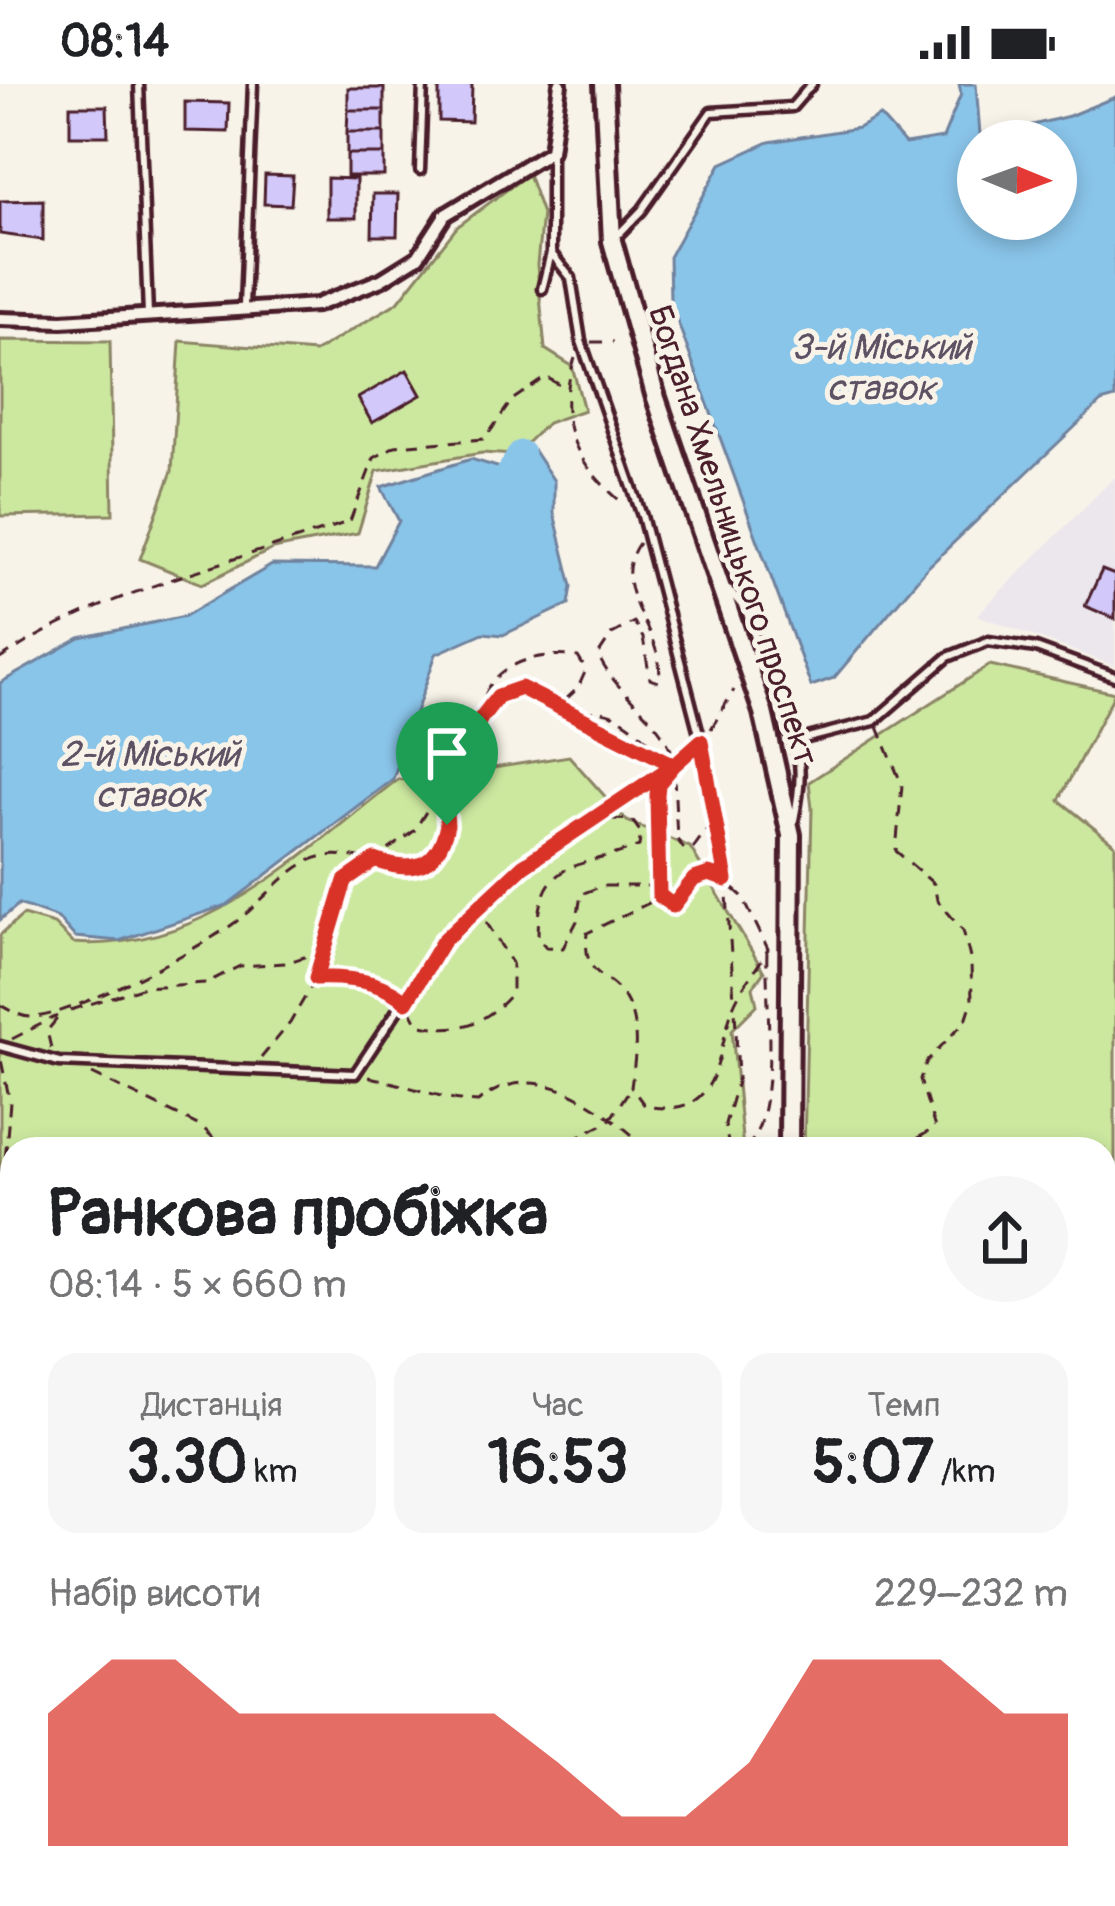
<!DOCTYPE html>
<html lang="uk">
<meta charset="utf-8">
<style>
body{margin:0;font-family:Pangolin,sans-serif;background:#f6f6f6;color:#202124;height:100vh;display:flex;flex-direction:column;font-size:45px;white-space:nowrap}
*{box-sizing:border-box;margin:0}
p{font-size:39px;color:#757577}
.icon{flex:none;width:66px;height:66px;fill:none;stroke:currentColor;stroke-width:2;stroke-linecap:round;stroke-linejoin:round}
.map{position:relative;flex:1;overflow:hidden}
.details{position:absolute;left:0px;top:1053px;width:1116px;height:771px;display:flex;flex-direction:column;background:#fff;border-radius:36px 36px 0 0;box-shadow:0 6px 18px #0003}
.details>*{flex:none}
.needle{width:78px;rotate:91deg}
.buttons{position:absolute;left:957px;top:36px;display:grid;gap:24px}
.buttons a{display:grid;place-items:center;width:120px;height:120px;border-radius:50%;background:#fff;box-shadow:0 6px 18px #0003;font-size:60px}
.pin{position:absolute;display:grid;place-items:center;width:102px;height:102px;color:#fff;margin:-123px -51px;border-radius:50% 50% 50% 0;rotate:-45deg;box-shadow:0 0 12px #0007}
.pin .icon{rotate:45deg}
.round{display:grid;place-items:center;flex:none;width:126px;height:126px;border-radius:63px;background:#f6f6f6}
.head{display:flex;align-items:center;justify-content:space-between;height:204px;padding:0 48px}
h1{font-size:66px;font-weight:700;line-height:90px}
.figures{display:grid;grid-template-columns:repeat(3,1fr);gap:18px;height:204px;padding:12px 48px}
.figures div{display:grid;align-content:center;border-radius:30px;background:#f6f6f6;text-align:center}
.figures b{font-size:60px;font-weight:700}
.figures small{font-size:33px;font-weight:400}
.figures p{font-size:33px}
.chart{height:336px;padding:24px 48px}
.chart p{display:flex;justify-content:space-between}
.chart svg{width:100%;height:216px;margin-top:12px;fill:#d93025;opacity:.7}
.status{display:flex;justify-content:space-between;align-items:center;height:84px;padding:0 60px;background:#fff;direction:ltr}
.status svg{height:33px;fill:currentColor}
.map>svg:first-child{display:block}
.built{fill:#ece6ed}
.green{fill:#cce89f;stroke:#8b8465;stroke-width:3}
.water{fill:#89c4e9;stroke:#70829d;stroke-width:3;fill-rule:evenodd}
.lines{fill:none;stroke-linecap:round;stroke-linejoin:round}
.river{stroke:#89c4e9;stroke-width:27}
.building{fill:#d3c8fa;stroke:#4a1f2b;stroke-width:3}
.lane-casing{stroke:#4a1f2b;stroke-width:15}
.street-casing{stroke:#4a1f2b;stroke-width:20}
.secondary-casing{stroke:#4a1f2b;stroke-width:26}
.path{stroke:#4a1f2b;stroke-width:3;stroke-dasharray:12 9;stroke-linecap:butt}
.lane{stroke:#f7f3e8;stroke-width:6}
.street{stroke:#f7f3e8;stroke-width:10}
.secondary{stroke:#f7f3e8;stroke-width:16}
.rail-casing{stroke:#4a1f2b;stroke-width:9}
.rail{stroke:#f7f3e8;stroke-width:4.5;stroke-dasharray:14;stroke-linecap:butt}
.route-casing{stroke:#fff;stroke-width:24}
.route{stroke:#d93025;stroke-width:15}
.labels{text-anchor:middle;stroke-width:10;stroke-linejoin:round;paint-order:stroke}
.street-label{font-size:33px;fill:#4a1f2b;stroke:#f7f3e8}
.water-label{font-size:36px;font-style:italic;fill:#5d5164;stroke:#f7f3e8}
</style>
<div class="status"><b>08:14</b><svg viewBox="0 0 49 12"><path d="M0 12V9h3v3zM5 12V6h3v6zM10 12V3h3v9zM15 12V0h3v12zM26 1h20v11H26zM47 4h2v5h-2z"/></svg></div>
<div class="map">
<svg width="1115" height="1822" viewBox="0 0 1115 1822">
<rect width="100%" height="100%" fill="#f7f3e8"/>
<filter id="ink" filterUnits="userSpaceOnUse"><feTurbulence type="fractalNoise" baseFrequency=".00833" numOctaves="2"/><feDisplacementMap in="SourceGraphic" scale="24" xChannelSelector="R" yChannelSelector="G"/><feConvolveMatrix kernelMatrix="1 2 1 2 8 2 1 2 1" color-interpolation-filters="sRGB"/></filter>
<g filter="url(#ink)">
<path class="built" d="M1115,393V582L977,531Z
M100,1812L323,1815V1822H100Z"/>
<path class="green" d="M528,90L542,130L537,181L545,265L572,282L584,326L547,339L515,371L482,369L377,387L358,449L273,465L202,500L140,475L172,387L180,257L315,268L398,218L457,143Z
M0,256L110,257L113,430L0,432Z
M990,581L1115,609L1059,716L1115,761V1083L1104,1084V1065H804L812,724L809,698Z
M569,672L627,737L690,763L764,888L753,903L757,921L732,946L743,1065H12V1121L0,1120V851L23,831L54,840L73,859C205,869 300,770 398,695L412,697Z
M0,1142H12V1260H2L0,1286Z
M473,1812H615V1822H473Z"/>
<path class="water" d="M959,0H976L980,50L988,52L1069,32L1115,13V314L1101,318L926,485L834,594L811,602L670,217L669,173L721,80L769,58L858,44L880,32L905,60L943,54L961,10ZM978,57H1056V135H978Z
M534,367L554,397V429L572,502L569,520L503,551L483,549L436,570L393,695L227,821L119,857L75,853L58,834L19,820L0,836V599L80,554L185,532L272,481L375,482L399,437L381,403L471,375L517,389Z"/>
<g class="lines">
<path class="river" d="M493,418L521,370"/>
</g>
<path class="building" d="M439,0H472L471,38L439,37Z
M348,4H384V26H348Z
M185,18L229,19L228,48L185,47Z
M70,22H107L108,52H70Z
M348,26H384V48H347Z
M347,48H384V70H347Z
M347,70H384V92H347Z
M265,91L293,92L291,121L264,120Z
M327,94L356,95V134H327Z
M373,110H398L397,152H372Z
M43,116V156L0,150V117Z
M407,286L421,311L372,339L358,314Z
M1102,486L1115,491V535L1085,522Z
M0,1380H12V1412H0Z
M0,1716H12V1795H3Z
M1104,1730H1115V1769H1104Z
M935,1812H982V1822H864V1816Z"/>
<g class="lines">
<defs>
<path id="lane" d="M139,0L148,230
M420,86L423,0
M615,154L642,126L711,28L792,23L812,0
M542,205L551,169V67
M244,222L253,0
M728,505L746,526L785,645C806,667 800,707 794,736
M796,657L874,637L948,573L988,557L1036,564L1115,593
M0,962L59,978L355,990L443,857L523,782L674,681L701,657L642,432L581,257L571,194L551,169
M0,1322L12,1312
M0,1428L12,1429
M0,1812H12
M467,1822L468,1812
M664,1822L674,1812"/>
<path id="street" d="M0,235L62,237L317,221L381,196L418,173L445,131L551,67L560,0
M70,1822V1812
M992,1822V1812"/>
<path id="secondary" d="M604,0L612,157L656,314L763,628L791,751L789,1065
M0,1678H12
M1104,1691H1115
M778,1822V1812"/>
</defs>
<use href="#lane" class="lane-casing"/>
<use href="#street" class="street-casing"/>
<use href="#secondary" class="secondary-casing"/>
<path class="path" d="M591,258H613
M575,274C554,337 574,379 625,421
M639,459C605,508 667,547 659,598L650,595L643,554L634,538L612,550L598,571C616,611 658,630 673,671
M0,575C100,507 237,478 350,437L374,374L395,362L485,355L512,316L546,293L565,304
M582,630C614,618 643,652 664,672
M481,631C483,582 535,566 578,573L586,586L578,604L562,619
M878,643L902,701L896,767L934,800L937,816L963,846L971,878L972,918L966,936L927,977L920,995L935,1044L899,1065
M711,645L734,606
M703,669L726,796L734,915
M674,692L677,755L684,765L694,763L709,742L714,718
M612,735L632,736L641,749L639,762C578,787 538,770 538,854L546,863L563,864L577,837L581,810L602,802H650L651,818L587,849C582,898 611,886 627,918C640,944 635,976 631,1003L645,1022C722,1036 715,974 733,923C740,904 758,884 768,865L742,812L718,791L694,795L673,822L659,811L657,707
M318,894L343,893L396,908
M0,921C11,927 22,934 34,933C74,931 198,865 233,840C259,822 282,789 311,776C360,754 430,819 445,751C448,736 451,721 445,706
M410,925L418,940C459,950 485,940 512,909V879L485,836
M71,926L144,903L206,899L240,882L286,879L322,867
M12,955L57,932
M51,964L47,947L60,931
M261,974L290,939L316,894L345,798L414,747L498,612L521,604L662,676
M92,990L202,1043L225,1065
M369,993C406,1000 441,1016 478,1018C535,970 602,1023 648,1065
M553,1065L609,1037L630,1005
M729,1065L725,1040L738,994L735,924
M746,1065C781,1027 765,919 767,867
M0,1091H12
M0,1135L10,1018L0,971
M0,1183L12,1200
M0,1225H12
M0,1651L12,1652
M0,1699H12
M55,1822V1812
M86,1822V1812
M748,1822V1812
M801,1822V1812"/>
<use href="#lane" class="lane"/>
<use href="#street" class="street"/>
<use href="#secondary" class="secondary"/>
<defs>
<path id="rail" d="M1104,1088L1115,1086
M0,1122L12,1123"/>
</defs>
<use href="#rail" class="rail-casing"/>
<use href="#rail" class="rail"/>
</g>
</g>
<g class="lines" filter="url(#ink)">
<defs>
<path id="route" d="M447,741C438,783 414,791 375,776L345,797L316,894C346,893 383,897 406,918L443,857L523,782L674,681L701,657L726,796L709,790L694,795L673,822L659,811L657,711L658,700L674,681L521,604L498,612L481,634L444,705L447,741"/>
</defs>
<use href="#route" class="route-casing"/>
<use href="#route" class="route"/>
</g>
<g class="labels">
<g class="street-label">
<text transform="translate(734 451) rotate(72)" y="12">Богдана Хмельницького проспект</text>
</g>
<g class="water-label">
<text x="881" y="275">3-й Міський<tspan x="881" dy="41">ставок</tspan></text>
<text x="150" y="682">2-й Міський<tspan x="150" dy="41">ставок</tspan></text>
</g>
</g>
</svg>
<div class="buttons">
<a><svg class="needle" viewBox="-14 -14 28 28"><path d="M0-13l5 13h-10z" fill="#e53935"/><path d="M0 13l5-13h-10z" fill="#757577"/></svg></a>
</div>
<div class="pin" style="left:447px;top:741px;background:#1e9e55"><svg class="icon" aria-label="arrive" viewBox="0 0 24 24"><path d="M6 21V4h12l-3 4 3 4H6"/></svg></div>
<section class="details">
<div class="head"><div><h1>Ранкова пробіжка</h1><p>08:14 · 5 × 660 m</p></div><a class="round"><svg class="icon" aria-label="share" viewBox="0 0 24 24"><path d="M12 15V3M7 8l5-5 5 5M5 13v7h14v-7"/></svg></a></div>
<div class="figures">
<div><p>Дистанція</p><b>3.30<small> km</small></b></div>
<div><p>Час</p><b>16:53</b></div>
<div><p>Темп</p><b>5:07<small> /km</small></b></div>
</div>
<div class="chart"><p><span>Набір висоти</span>229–232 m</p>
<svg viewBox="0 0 160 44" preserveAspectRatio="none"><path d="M0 44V17L10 6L20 6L30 17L40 17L50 17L60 17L70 17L80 27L90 38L100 38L110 27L120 6L130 6L140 6L150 17L160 17V44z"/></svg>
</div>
</section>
</div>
